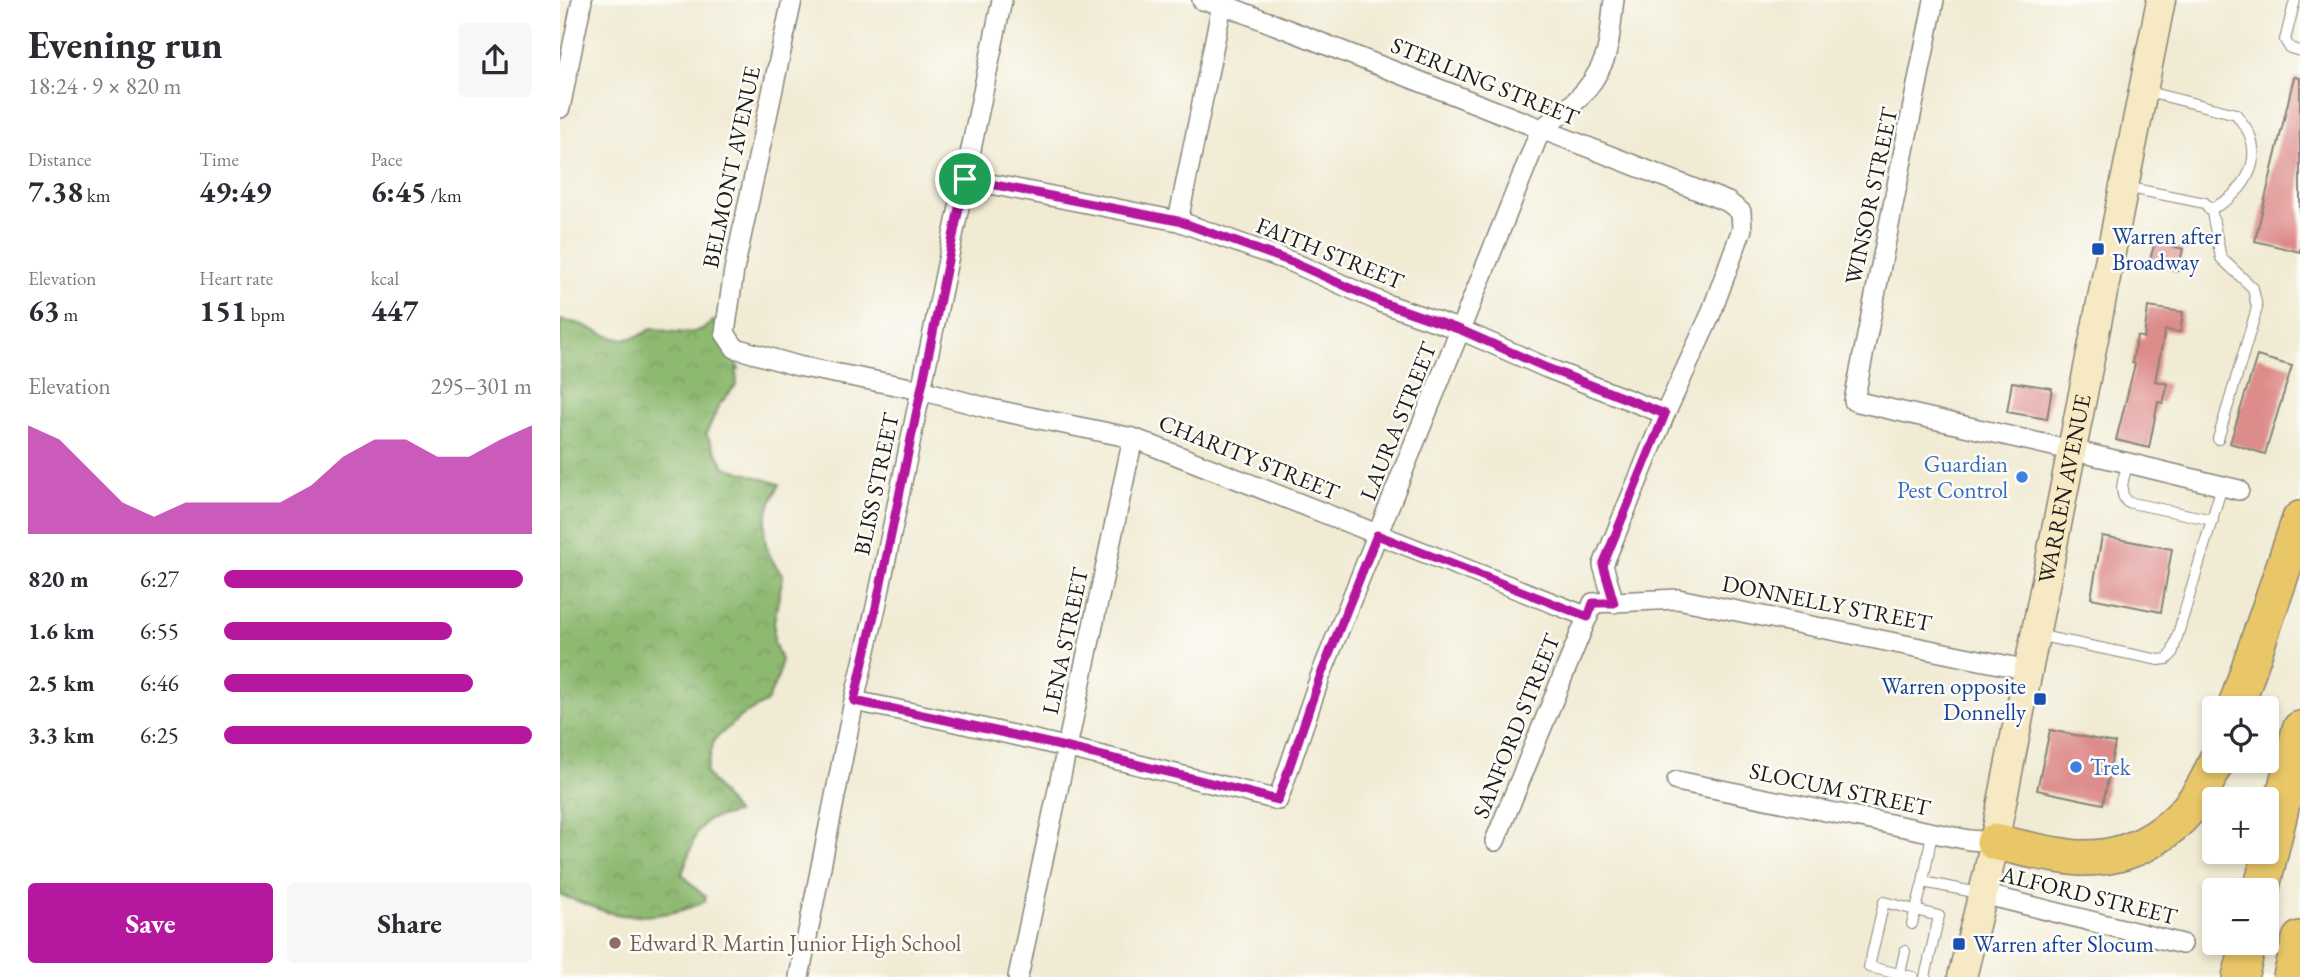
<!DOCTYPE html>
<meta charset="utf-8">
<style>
body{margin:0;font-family:"EB Garamond",serif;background:#f7f7f7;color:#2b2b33;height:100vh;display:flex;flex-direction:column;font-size:26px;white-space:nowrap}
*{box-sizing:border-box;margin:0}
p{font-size:23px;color:#7c7c81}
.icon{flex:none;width:38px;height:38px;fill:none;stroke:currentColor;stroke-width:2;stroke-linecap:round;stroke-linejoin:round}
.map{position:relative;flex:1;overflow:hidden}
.sheet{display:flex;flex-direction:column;background:#fff;width:560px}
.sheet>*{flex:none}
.fabs{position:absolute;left:1642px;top:696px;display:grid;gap:14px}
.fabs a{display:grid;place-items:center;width:77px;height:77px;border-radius:7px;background:#fff;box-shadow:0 4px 10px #0003;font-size:35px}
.pin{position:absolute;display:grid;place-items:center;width:60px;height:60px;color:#fff;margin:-30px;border:4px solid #fff;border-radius:50%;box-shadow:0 2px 7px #0007}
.round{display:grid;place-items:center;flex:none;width:74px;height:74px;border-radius:7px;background:#f7f7f7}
.overview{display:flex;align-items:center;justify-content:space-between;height:119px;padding:0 28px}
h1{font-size:38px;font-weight:700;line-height:52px}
.metrics{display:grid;grid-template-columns:repeat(3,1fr);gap:10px;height:119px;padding:7px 28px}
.metrics div{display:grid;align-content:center}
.metrics b{font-size:30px;font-weight:700}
.metrics small{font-size:19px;font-weight:400}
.metrics p{font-size:19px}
.chart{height:196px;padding:14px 28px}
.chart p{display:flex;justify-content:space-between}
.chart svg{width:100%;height:126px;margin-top:7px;fill:#b5179e;opacity:.7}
.action{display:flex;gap:14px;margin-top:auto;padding:14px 28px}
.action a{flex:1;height:80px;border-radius:7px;background:#b5179e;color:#fff;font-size:28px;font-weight:700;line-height:80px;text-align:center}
.action a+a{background:#f7f7f7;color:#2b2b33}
ul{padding:0 28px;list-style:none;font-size:23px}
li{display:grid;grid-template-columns:112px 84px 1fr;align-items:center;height:52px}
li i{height:18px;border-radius:9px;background:#b5179e}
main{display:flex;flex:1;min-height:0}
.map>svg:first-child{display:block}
.forest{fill:url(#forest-crowns);stroke:#556a46;stroke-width:2}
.building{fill:#dd8c8b}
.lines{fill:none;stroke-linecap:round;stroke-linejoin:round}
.lane-casing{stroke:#868478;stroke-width:12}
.street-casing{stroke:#868478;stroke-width:22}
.secondary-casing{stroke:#868478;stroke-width:31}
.highway-casing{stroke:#868478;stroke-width:38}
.lane{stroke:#fff;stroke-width:10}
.street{stroke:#fff;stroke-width:19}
.secondary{stroke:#f6e9c3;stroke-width:28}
.highway{stroke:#e9c769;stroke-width:35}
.route-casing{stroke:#fff;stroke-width:14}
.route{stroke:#b5179e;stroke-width:9}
.transit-dot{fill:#1a4fb4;stroke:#fdfcf7;stroke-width:2.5}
.shop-dot{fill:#3f7fe0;stroke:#fdfcf7;stroke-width:2.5}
.education-dot{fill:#8d6e63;stroke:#fdfcf7;stroke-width:2.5}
.labels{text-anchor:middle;stroke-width:5;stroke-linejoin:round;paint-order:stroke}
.street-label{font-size:23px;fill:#1c1c1c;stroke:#fdfcf7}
.transit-label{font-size:23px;fill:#164399;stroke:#fdfcf7;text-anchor:start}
.shop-label{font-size:23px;fill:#366cbe;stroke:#fdfcf7;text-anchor:end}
.education-label{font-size:23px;fill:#785e54;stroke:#fdfcf7;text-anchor:start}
</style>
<main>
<section class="sheet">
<div class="overview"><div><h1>Evening run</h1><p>18:24 · 9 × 820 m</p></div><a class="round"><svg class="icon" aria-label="share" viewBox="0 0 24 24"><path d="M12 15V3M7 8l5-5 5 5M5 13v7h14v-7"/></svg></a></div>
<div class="metrics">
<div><p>Distance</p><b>7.38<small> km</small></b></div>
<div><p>Time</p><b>49:49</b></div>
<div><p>Pace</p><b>6:45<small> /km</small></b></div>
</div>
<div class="metrics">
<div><p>Elevation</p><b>63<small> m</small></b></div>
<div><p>Heart rate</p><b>151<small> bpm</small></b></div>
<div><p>kcal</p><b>447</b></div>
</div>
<div class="chart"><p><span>Elevation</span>295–301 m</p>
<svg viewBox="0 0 160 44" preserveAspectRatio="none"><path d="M0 44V6L10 11L20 22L30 33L40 38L50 33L60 33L70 33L80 33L90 27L100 17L110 11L120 11L130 17L140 17L150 11L160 6V44z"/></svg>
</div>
<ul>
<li><b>820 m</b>6:27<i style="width:97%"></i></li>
<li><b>1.6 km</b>6:55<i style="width:74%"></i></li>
<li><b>2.5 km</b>6:46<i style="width:81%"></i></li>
<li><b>3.3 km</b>6:25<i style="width:100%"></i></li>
</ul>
<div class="action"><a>Save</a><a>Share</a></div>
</section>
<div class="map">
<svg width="1740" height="977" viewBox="0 0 1740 977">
<defs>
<pattern id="forest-crowns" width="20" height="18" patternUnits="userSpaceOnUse" patternTransform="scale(1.75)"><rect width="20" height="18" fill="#8eb971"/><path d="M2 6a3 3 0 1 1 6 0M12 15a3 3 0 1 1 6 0" fill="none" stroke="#7a9e61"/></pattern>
</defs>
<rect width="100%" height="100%" fill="#fdfcf7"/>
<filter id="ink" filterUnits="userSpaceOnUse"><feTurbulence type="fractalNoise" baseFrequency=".0143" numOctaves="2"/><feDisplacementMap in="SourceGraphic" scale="14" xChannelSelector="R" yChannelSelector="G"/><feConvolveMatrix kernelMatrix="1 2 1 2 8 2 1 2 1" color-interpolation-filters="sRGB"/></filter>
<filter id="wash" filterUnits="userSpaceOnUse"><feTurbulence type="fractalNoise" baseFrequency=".00686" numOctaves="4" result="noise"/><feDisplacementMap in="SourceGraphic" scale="28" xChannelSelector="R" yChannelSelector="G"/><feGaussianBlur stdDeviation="1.57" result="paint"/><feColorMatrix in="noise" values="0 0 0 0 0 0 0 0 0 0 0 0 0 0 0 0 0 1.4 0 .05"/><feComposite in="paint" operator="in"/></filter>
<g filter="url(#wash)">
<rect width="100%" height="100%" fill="#f1ebd4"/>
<path class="forest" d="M0,320C7,322 16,322 23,325C50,337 65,348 92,328C114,332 136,339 153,321L156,322L172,352L179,370L176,369L177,384L159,405L146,434L165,467L220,484C202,517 196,545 223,575L214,622V642L221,660L219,674L207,702L180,717L154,740L146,773L176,813L147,820L136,834L122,874C130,881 136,891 145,896V901C118,915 77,920 47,912C31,907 16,900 0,895Z"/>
<g id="blocks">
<path class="building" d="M1734,77L1740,78V252L1695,241Z
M1595,242L1623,249L1618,271L1589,263Z
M1588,307L1623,312L1620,332L1605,330L1595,381L1608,384L1603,403L1598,402L1589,448L1556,440L1575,364L1572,363L1577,336L1584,338Z
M1697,356L1732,366L1705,454L1670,443Z
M1452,382L1492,388L1487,419L1447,412Z
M1542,536L1612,549L1601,612L1531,598Z
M1490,730L1555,743L1543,804L1477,790Z"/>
</g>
</g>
<g filter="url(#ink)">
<use href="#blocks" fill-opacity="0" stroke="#868478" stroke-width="2"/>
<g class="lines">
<defs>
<path id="lane" d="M1735,0L1725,40L1730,48L1740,51
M1584,91L1676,114C1680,120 1686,127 1689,133C1703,166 1680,197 1650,209
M1565,187L1645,203L1652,213L1661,258L1693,288L1697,308L1658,439
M1568,463C1565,475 1557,491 1567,502L1653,520
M1476,635L1599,660L1607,659L1612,654L1662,486
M1372,833L1363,882L1419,893
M1352,924L1363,882
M1340,974L1345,951
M1353,977L1309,967L1324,902L1379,916L1365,977"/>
<path id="street" d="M232,0L174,270L165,333L175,348L238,366L361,390L431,409L573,438L1028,617
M642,0L662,4L1168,202L1181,212L1182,229L1150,316L1105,414L1043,565L1054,603
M1374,0L1294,401L1568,463L1679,490
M0,108L22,0
M405,179L618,221L732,262L823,303L901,330L987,368L1105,414
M618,221L663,0
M294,701C437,729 577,764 718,800L760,677L981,129C1008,110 1031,91 1044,60C1051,43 1051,19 1054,0
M1117,781L1409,840L1434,842
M935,841L1033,603L1118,599L1469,670
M1423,894L1622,944
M239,977L294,701L316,607L442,0
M458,977L573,438"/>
<g id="secondary">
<path id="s1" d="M1402,977L1428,873L1601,0"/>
</g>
<path id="highway" d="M1675,709L1740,519
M1434,842C1463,848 1491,856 1520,858C1584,860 1634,819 1656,761
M1701,891L1740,729
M1680,977L1689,943
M1731,977L1740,939"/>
</defs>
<use href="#lane" class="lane-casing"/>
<use href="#street" class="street-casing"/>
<use href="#secondary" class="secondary-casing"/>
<use href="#highway" class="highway-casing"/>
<use href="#lane" class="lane"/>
<use href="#street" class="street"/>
<use href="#secondary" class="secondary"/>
<use href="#highway" class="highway"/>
</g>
</g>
<g class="lines" filter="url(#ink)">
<defs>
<path id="route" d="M405,179L618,221L732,262L823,303L901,330L987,368L1105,414L1043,565L1054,603H1033L1028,617L817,535L760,677L718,800C577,764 437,729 294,701L316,607Z"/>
</defs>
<use href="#route" class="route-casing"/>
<use href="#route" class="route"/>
</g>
<g class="transit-dot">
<rect x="1531" y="242" width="14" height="14" rx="3.5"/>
<rect x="1473" y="692" width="14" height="14" rx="3.5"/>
<rect x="1392" y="937" width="14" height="14" rx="3.5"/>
</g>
<g class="shop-dot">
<circle cx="1462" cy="477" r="7"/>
<circle cx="1516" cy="767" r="7"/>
</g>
<circle class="education-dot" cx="55" cy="943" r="7"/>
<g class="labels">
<g class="street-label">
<text transform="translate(925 81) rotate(22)" y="8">STERLING STREET</text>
<text transform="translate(171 167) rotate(-78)" y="8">BELMONT AVENUE</text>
<text transform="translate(1311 196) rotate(-78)" y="8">WINSOR STREET</text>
<text transform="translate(770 253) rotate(22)" y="8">FAITH STREET</text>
<text transform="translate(838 421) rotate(-68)" y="8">LAURA STREET</text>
<text transform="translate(689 457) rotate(22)" y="8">CHARITY STREET</text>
<text transform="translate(316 484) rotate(-78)" y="8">BLISS STREET</text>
<text dy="8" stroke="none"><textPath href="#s1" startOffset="499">WARREN AVENUE</textPath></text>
<text transform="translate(1267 603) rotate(11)" y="8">DONNELLY STREET</text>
<text transform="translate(505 641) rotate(-78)" y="8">LENA STREET</text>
<text transform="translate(956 726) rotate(-68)" y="8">SANFORD STREET</text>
<text transform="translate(1280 789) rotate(12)" y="8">SLOCUM STREET</text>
<text transform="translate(1529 895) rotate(14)" y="8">ALFORD STREET</text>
</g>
<g class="transit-label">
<text x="1552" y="244">Warren after<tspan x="1552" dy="26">Broadway</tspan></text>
<text x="1466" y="694" text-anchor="end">Warren opposite<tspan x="1466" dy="26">Donnelly</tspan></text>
<text x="1413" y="952">Warren after Slocum</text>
</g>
<g class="shop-label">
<text x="1448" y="472">Guardian<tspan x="1448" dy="26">Pest Control</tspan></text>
<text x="1530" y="775" text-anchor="start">Trek</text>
</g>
<g class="education-label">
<text x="69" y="951">Edward R Martin Junior High School</text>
</g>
</g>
</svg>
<div class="fabs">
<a><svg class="icon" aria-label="locate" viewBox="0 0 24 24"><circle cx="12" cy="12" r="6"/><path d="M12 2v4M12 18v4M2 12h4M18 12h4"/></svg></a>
<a>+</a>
<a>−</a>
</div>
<div class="pin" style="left:405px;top:179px;background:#1e9e55"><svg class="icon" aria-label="arrive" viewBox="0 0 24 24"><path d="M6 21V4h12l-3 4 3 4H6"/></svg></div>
</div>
</main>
